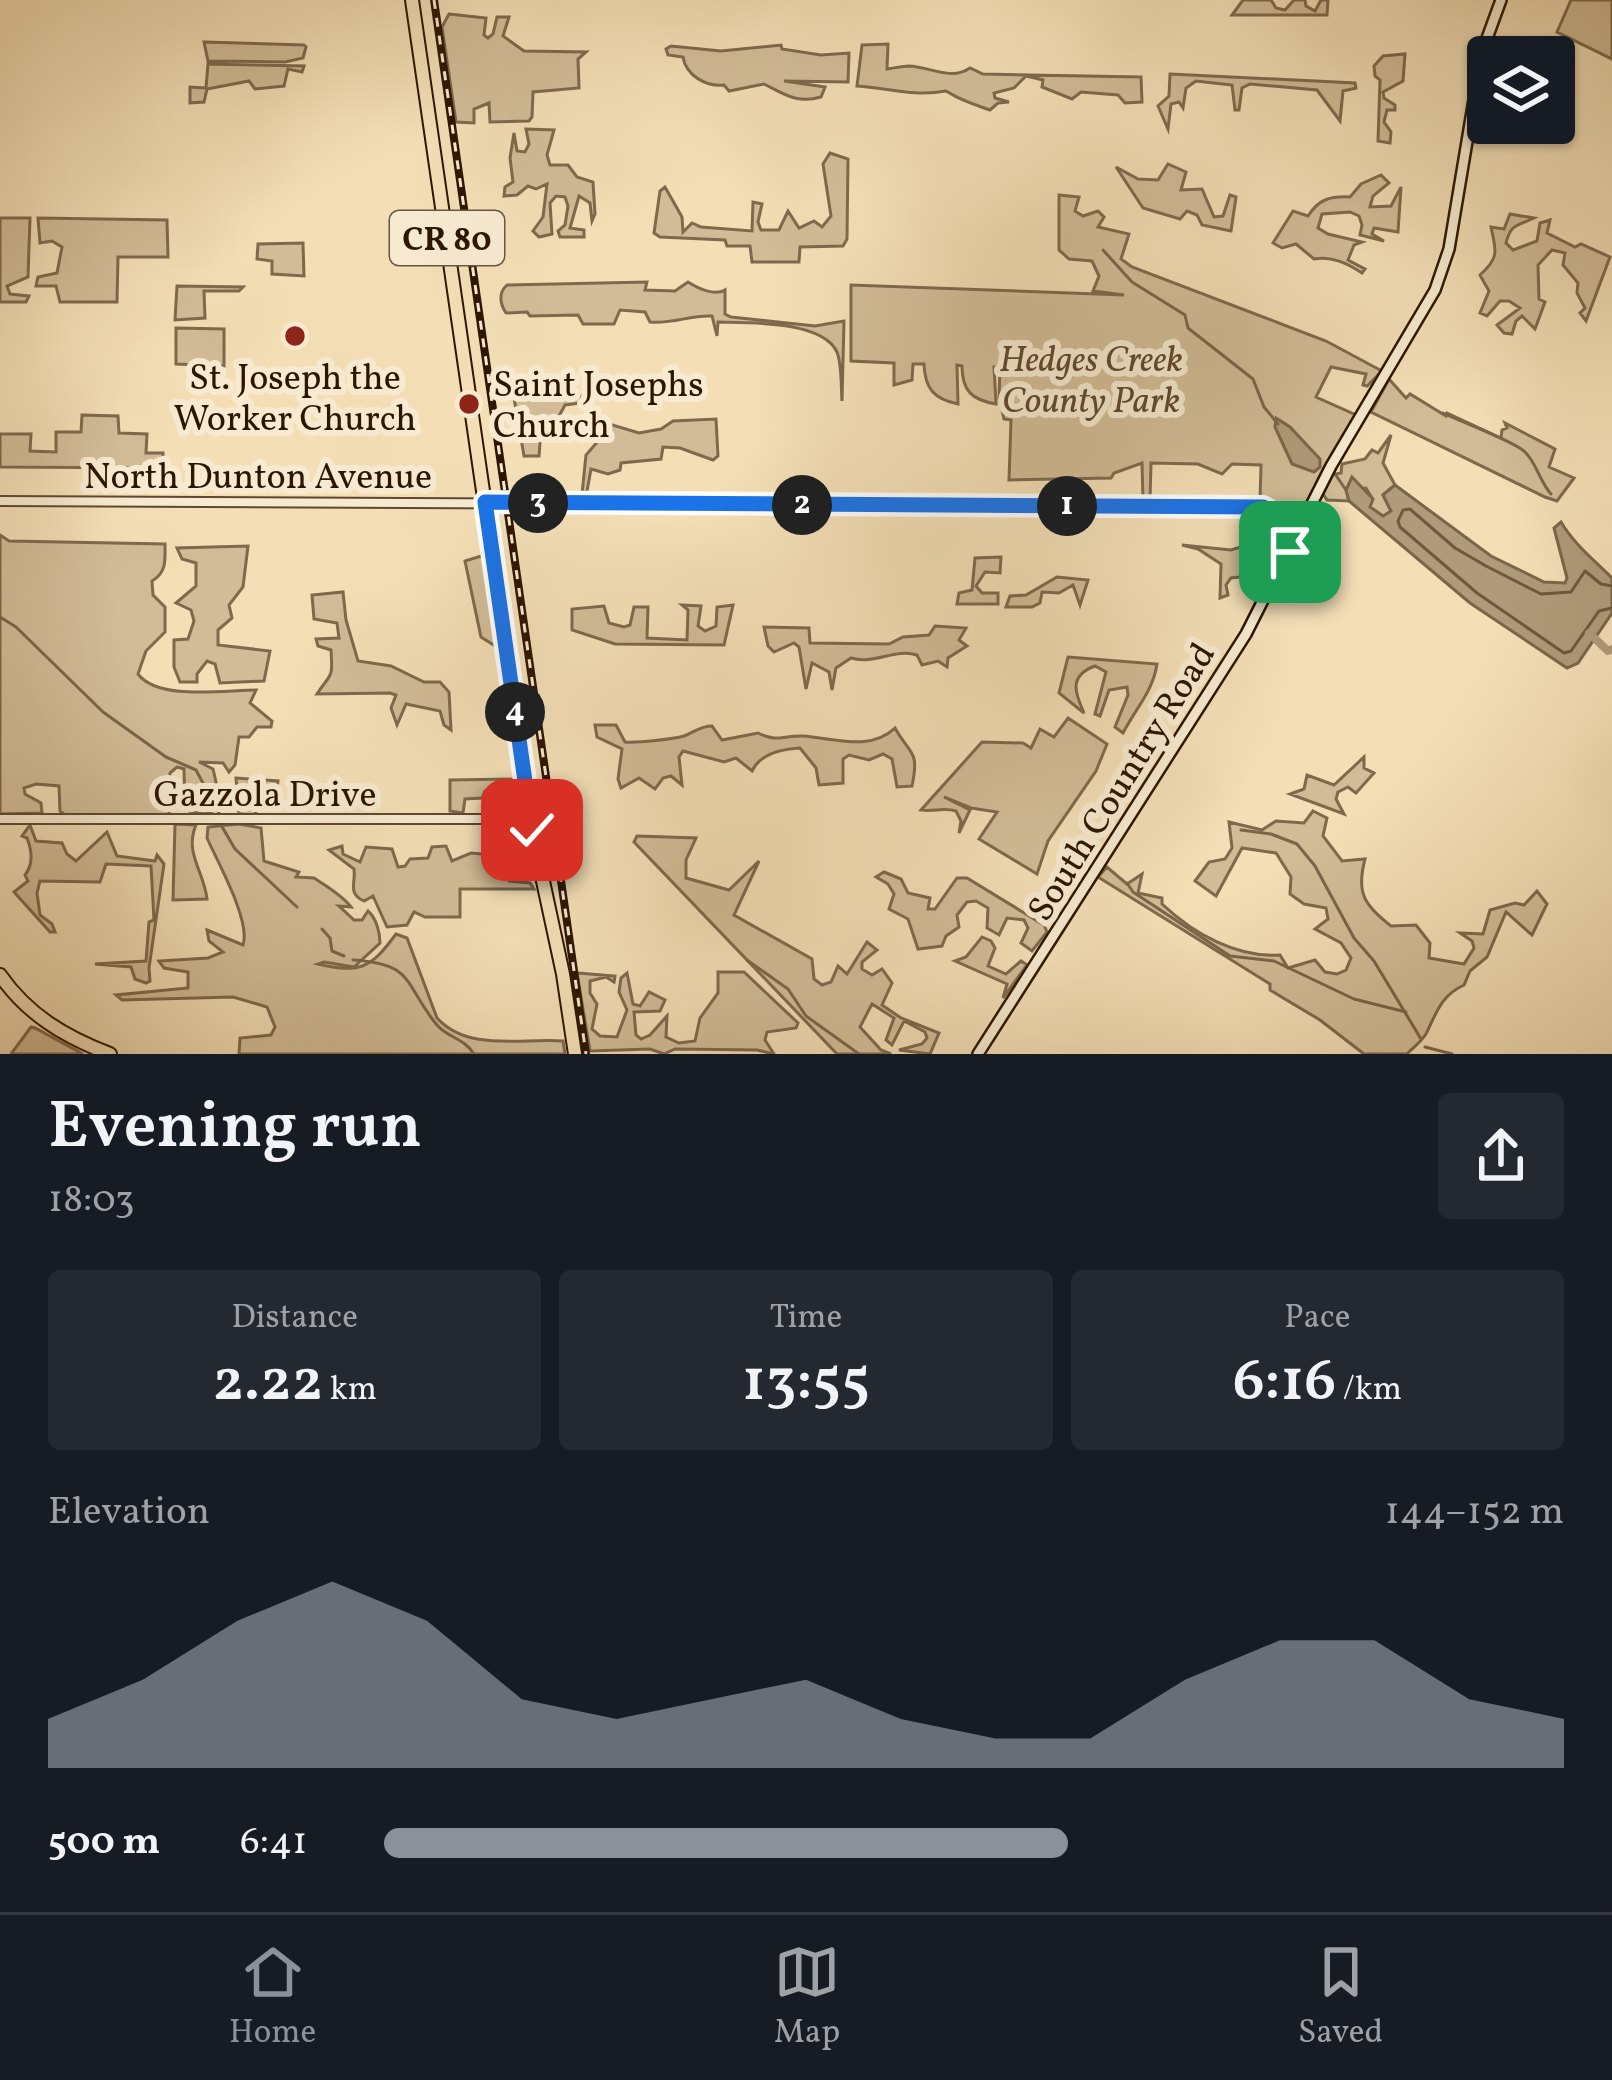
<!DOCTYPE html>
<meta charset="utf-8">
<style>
body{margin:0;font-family:Vollkorn,serif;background:#242831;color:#f1f3f6;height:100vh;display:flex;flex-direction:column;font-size:45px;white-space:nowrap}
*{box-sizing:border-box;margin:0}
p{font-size:39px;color:#9ea1a6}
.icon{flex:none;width:66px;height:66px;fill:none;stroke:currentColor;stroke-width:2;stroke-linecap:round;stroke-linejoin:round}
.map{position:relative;height:1054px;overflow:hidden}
.sheet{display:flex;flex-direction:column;background:#171b24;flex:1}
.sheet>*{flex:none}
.controls{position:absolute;left:1467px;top:36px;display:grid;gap:24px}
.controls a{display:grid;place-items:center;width:108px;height:108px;border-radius:12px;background:#171b24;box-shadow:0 3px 9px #0004;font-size:60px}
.pin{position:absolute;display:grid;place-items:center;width:102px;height:102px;color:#fff;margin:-51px;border-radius:24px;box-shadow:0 6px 18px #0006}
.km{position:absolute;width:60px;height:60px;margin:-30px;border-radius:50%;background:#222;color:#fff;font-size:33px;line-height:60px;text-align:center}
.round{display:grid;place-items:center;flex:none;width:126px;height:126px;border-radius:12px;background:#242831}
.headline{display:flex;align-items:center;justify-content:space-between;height:204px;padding:0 48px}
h1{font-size:66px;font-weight:600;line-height:90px}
.stats{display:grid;grid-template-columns:repeat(3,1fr);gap:18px;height:204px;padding:12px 48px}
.stats div{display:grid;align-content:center;border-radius:12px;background:#242831;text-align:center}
.stats b{font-size:60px;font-weight:600}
.stats small{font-size:33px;font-weight:400}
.stats p{font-size:33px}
.chart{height:336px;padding:24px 48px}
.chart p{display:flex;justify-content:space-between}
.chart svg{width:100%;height:216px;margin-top:12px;fill:#8c9099;opacity:.7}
ul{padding:0 48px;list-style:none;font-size:39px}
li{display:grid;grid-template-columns:192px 144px 1fr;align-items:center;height:90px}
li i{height:30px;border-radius:15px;background:#8c9099}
.tab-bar{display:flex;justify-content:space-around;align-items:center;height:168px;border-top:3px solid #363941;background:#171b24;font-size:33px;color:#9ea1a6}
.tab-bar a{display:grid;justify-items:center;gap:6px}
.tab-bar .selected{color:#8c9099}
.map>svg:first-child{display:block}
.green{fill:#d1bc97;stroke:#7e694c;stroke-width:3}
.water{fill:#af9a79;stroke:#7b6549;stroke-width:3}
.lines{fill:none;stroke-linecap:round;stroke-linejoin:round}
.shore{stroke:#6e583e;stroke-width:3}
.stream{stroke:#7b6549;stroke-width:3}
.river{stroke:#af9a79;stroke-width:8}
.tertiary-casing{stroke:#5e482f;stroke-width:12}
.secondary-casing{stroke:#2c1602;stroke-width:14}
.primary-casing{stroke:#2c1602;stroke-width:16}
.tertiary{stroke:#f7ead0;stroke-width:8}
.secondary{stroke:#f7ead0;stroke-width:9}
.primary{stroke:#f3deb6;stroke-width:12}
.rail-casing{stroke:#2c1602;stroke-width:8}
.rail{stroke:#f7ead0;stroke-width:3;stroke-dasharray:9;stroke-linecap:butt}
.route-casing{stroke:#fff;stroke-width:24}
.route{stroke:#1a73e8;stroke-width:15}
.poi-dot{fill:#8f2418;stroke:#f7ead0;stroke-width:4.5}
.labels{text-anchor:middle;stroke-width:12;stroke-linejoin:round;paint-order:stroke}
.shield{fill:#f7ead0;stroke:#695640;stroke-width:3}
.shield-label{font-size:33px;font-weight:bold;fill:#2c1602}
.park-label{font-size:36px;font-style:italic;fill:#5e482f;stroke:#f7ead0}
.poi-label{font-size:36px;fill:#2c1602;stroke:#f7ead0}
.street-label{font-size:36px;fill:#2c1602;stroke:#f7ead0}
</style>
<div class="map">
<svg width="1612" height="1054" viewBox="0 0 1612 1054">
<rect width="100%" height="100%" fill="#f3deb6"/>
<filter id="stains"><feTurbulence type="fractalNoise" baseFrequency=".00167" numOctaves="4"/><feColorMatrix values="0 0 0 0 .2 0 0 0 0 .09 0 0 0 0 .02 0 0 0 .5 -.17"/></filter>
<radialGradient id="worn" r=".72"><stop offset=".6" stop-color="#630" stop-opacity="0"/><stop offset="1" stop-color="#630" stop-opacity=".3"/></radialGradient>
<path class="green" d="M1243,0H1271L1276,8L1285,10L1294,0H1305L1306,6L1315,11L1321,0H1328L1327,15H1232Z
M1571,0H1612V59L1557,32Z
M449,14L486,18L484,35L488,38L493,34L497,17H509L503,36L524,51L586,52L578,59L579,88L533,92L532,117L529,121L490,122L489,103L474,109V123L456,122L442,27Z
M204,42L304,45L306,47L303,58L285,62L208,61Z
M781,45L782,49L821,55L849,53L848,82L784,81L825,87L821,97C797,104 784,94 764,84L729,91L724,85C707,87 686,76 683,57L668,55L666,49L671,46L721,51Z
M862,45L888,44L887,69C895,68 902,66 909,66C931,67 951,81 970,68L983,74L1141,77L1142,102L1125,103L1118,95L1081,92L1072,99L1042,87L1043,80L1026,76L1014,88L994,93L995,98L1009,102L998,103L990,110C973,104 962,101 946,91C914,97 889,88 857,86Z
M1405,54L1403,81L1383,92L1384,98L1395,105V110H1387L1384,122L1391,132L1390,143L1378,141L1380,80L1375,76L1374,66L1383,56Z
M208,64L304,66L302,72L288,69L284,86L255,89L249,81L207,89L204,102L190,103V87L206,88Z
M1170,74L1355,83L1356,88L1343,91L1340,121L1317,90L1250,84L1242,88L1239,110H1235L1232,85L1196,81L1186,88L1183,108L1179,102L1171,104L1168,129L1158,106L1169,96Z
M526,129L554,130L547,155L550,165H568L577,177L593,182L595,214L592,221L590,203L579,196L570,228L584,230V237H560L558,231L565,225L568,206L565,197L556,196L550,203L552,234L539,237L533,231L543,217L547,184L536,189L528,186L517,195L504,196L505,187L513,182L510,158L514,133L517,151L525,152L529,144Z
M830,153L848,159L847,239L843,246L800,247L799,262H752L750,246H727L725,240L660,237L654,233L660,191L665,187L682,217L683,232L692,223L701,227L752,231L753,202L762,204L758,222L761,230H779L788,211L799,228L814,221L822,227L831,216L823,164Z
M1168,164L1186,172L1181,190L1202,189L1214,217L1223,216L1230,195L1236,197L1231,231L1202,225L1197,215L1187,211L1180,219L1143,208L1116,167L1138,179L1158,180Z
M1381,175L1389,183L1373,196L1370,207L1391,206L1401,187L1398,232L1374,228L1372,234L1384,241L1360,235L1362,225L1359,216L1350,212L1322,214L1318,228L1328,234L1362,242L1354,245L1348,260L1365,269L1362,273C1347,263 1332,256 1314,259L1296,244L1282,248L1273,243L1293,211L1308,216C1319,199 1330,196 1350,197L1361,184Z
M1059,195L1079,197L1075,211L1083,216L1098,211L1104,217L1098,227L1129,234L1121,259L1132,267L1326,341L1382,371L1367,386L1363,385L1366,374L1331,367L1316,397L1356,415L1297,522L1260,501L1261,465L1232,464L1222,474L1198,464L1151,463L1150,500H1143L1142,463L1114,473L1111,478L1009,480L1011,420L1004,419L999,398L1000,367H994L996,404C972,400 962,391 962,366L957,365L958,404C934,399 925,389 924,364H913L912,380L894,385V363L851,361V285L1124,295L1093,291L1099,276L1092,261L1069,259L1059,250Z
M1510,214L1534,218C1518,226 1511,223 1506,243L1513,250L1537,241L1540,223L1550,220L1547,233L1575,247L1581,244L1610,257L1586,321L1580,313L1585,308L1577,293L1578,283L1563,265L1565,253L1552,250L1538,265L1539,299L1545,302L1535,329L1522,316L1516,321L1512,334L1504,333L1497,325L1520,308L1509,301H1500L1487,316L1480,313L1489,291L1480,275C1500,257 1496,251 1491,227L1504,229Z
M0,218H30L28,277L7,286L10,294L29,296L26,302H0Z
M38,218L167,220L168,257H118L117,302H60L56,286H36L38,277L57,273L62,247L52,241L40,243Z
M303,243L304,276L272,274V261L257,259L258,244Z
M647,282L645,290L675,291L688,282C699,289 715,296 725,290V314L731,317L815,326L844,321L842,401C841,387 842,365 837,352C822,320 748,323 718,322L717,336L712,316C689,315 674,324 650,322L645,312L620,310L614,324H583L578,315L530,316L527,312L506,313C500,304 498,293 507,285Z
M177,286L243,287L239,291H204L205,318L175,320Z
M176,328L224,329V366L176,364Z
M1389,379L1406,398L1410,394L1446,416L1447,413L1501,438L1502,430L1507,428L1505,423L1555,449L1549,467L1574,478L1557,501L1545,497L1371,412Z
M520,392L581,395V403L565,405L558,418L537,419L530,424L531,433L540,443L539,456H524L514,398Z
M82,415L118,416L119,433L147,434L146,453H163V468L0,467V434H31L30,451L56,452V432H81Z
M716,419L718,456L713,460L680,448L663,447L661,459L621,463L620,470L608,474L591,469L587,491L582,494L586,455L599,440L606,423L639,433L661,429L673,421Z
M1391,435L1383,463L1395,485L1383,495L1391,511L1384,517L1370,507L1372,498L1366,488L1346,490L1349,501L1327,500L1323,494L1331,475L1341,473L1342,464L1365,459L1372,450L1378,453Z
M0,535L9,541L165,544C165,560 167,572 152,581L153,595L165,607V632L146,651L138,674C158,701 225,690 256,690L250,703L272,721L271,727H257L249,737H239L235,765L229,772L223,763L199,762L213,769L222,808L204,814L185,810L184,769L177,767L170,773L169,815L66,816L60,811L59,786L36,784L24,788L25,794L41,803L42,813L0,814Z
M1260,541L1250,558V581H1265L1258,591L1240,577L1231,578L1226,585L1228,595L1220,598L1221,564L1198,549L1182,545L1231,550Z
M248,546L243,587L229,605L232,618L218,630V645L270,651L264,681L220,683L215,664L207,661L197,674V682H180L174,667V640L188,639L194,621L191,610L176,603L196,586V563L182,559L177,548Z
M481,556L487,558L500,649L481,637L465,561Z
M1001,557L1000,573L985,572L976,586L982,593H998V604H957L959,593L972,590L975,558Z
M1057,577L1088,580L1080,605L1073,585L1059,593L1042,592L1040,603L1032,607H1006L1010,596L1026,595Z
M343,592L346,620L358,661L391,666L424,682H440L449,692L451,730L444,725L440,711L406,704L397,725L391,708L396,695L390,693L317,694C331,672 333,681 331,650L318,646L316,639L339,638L337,623L314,619L312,595Z
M682,605L701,606L698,626L705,631L716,626L717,607L733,605L724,645L615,644L572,630V609L604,606L609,623L624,627L630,625L634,607H648L647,638L687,640L688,610Z
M935,626L966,628L959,640L967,646L948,658L947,667L938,661L922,665L917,655C895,648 874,665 851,658L836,668L832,690L829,672L812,663L806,689L799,647L794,643L774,652L768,646L764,627L809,628L810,643L889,644L903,637L929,635Z
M1068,657L1157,664C1153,691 1136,708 1123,733L1115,727L1128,695L1127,687L1109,690L1100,716L1095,714L1106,672L1095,666C1067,676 1076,695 1084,713L1059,693Z
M1068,718L1107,744L1096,771L1048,841L1037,874L979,839L997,812L971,808L944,797L970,810L959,833L961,821L956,811C943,807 934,812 921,810L982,742L1023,743L1031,748L1040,729L1054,737Z
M595,725H616L625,742C638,743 674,739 684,736C695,732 700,726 712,726L722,740L758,733C779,743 782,735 803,736C833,738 870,752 895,728C909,754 920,749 912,786L897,787L892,759L883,754L869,760L849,755L843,759V783L819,785L816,768L800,748C782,749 760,754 752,771L736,758L724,762L683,751L679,757L682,785L671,776L663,778L655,789L639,778L621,788L618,779L622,749L597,737Z
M1364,757V768L1374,773L1356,793L1348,787L1338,792L1336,799L1344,814L1290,794L1304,789L1307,775L1334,785Z
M236,778L278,781L276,798L263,801L254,815L239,814Z
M518,779L519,797L501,795L495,789L485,791L482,798L465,799L463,813L450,811V780Z
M1313,811L1327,818L1323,836L1342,861L1365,859C1356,893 1364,905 1391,926L1416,925L1430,943L1429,958L1464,964L1474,948L1472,941L1460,933L1483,934L1490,910L1515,903L1524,905L1537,891L1547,904L1532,935L1506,912L1487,957L1470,971L1464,985C1442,995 1437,1011 1427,1032C1423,1041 1413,1047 1407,1054H1364L1320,1020L1270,990V984L1098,877L1107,867L1127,884L1142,874L1138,893L1162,898V904C1194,934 1237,958 1280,955L1288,968L1315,960L1325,972L1337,974L1346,970L1351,958L1341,943L1315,929L1328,919L1326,908L1304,904L1290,894L1291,877L1276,853L1242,848L1216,896L1195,881L1209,862L1225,859L1232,848L1229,822L1262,830L1276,821L1304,823Z
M175,824L196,825C184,853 204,871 207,899L173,900Z
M239,824L261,828L264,861L299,872L296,877L314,878C326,886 342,895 351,907L339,906L354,920H362L368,911C376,918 380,932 380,943L354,967L324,962L318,964C360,974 371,968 396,934L407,938L437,1018C468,1052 521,1038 563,1041L565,1054H239L240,1038L271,1035L275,1027L267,1007L233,997L122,1000L116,995L188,988V972L164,968L159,961L208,958L223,952L209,941L207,930L243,945C251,921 218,863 207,838L208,827Z
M30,825L36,841L62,843L67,854L76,861L107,832L117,856L155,861L157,855L164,864L149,968L150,981L146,983L135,979L131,967L95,964L146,961L149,922L154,920L151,866L106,864L100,882L40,881L37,893L40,915L52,924L55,932H50L14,892L28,881L25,875C34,864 32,851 27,838L22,836Z
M637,836L696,838L686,860V878L729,890L759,861L734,915L812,959L814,979L822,985L831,982L838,966L847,974L867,942L877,950L862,962V969L872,975L882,969L892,983L882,1005L901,1018L939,1033L930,1054L899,1050L922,1044L927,1038L925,1032L904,1021L892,1045L886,1040L894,1018L872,1004L860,1027L881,1050L891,1054H837L634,842Z
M342,846L343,854L360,862L366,847L392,849L398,867L405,866L410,859L428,858L432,847L446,846L452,861L471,853L493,855L509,881L530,883L534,889H460V917H425L414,912L407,925L387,927L373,896L364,901C347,893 356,883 354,869L329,850Z
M884,872L901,879L908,893L930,898L928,909H935L957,878H967L1044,925L1047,932L1032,951L1021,943L1028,928L1024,920L1007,918L999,935L987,928L988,908L976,901L967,902L957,915L959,927L946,936L942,946L918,949L908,919L889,909L894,894L888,884L876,877Z
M982,937L991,941L995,948L988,966L1006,974L1021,961L1027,965L1003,998L1007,984L955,961L966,957Z
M718,972H744L798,1023L796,1028L767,1032L765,1040L774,1054L757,1050L675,1049L664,1054L650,1049L590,1051L577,973L615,976L614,982L606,977L590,981V993L597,1004L592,1029L600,1036L617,1037L627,1010L619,992L621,978L627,973L633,1004L640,1006L649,992L665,1000L660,1011L634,1012L636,1035L641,1039L650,1035L667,1016L666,1037L679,1043L695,1041L700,1018L718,993Z
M31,1027L35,1028L83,1054H11Z"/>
<path class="water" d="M1276,418L1290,427L1320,459V467L1314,472L1292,464L1275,427Z
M1352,477L1373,499L1370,507L1383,516L1391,511L1383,495L1395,485L1491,556L1544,582L1565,583L1567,578L1554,528L1561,522C1574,544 1593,559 1612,578V613L1578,663L1567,668L1470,603L1349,501L1346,490Z"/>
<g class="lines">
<path class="shore" d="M1612,586L1601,584L1585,571L1571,592L1541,594L1486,566L1455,548L1410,509L1403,510L1398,521L1400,527L1477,593L1564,653L1571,651L1599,611L1612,608"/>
<path class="stream" d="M1103,250L1132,282L1185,315L1188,328L1253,379L1264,407L1278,424
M1443,413C1461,422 1516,442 1525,452C1537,464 1540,482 1551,494
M1335,474L1346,490
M0,617L16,627L103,712L166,757L196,770L219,813
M221,825L235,849L297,907
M1241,830L1271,834L1297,844L1315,866L1354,938L1374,961L1421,1039
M1127,883L1133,892L1230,956L1274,961L1354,999L1406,1012
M322,929L330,938L332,951L344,956
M353,960C416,964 403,984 437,1025C448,1038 464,1038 474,1054
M747,960L788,989L806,1016L859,1054
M1425,1047L1452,1054"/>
<path class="river" d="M1589,633L1608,651L1612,649"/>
<defs>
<path id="tertiary" d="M0,501L1263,507L1299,530
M0,819H531"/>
<path id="secondary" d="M978,1054L1246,634L1331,466L1435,290L1449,249L1482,52L1501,0"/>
<path id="primary" d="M412,0L532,830L563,974L575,1054
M0,975C28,1015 65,1037 110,1054"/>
</defs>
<use href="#tertiary" class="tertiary-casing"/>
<use href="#secondary" class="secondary-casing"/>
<use href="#primary" class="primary-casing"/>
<use href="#tertiary" class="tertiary"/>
<use href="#secondary" class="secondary"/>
<use href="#primary" class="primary"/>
<defs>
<path id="rail" d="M434,0L586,1054"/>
</defs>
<use href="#rail" class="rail-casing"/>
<use href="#rail" class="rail"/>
</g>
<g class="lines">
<defs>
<path id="route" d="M532,830L485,502L1263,507L1301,530L1290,552"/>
</defs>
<use href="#route" class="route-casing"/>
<use href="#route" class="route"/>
</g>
<g class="poi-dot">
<circle cx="295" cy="336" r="12"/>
<circle cx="469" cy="404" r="12"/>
</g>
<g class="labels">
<rect class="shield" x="390" y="211" width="114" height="54" rx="9"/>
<g class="shield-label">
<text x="447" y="250">CR 80</text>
</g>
<g class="park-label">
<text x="1091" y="371">Hedges Creek<tspan x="1091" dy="41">County Park</tspan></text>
</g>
<g class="poi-label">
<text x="295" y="389">St. Joseph the<tspan x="295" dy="41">Worker Church</tspan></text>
<text x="493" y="396" text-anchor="start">Saint Josephs<tspan x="493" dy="41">Church</tspan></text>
</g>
<g class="street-label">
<text x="258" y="488">North Dunton Avenue</text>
<text transform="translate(1120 781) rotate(-58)" y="13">South Country Road</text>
<text x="265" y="806">Gazzola Drive</text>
</g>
</g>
<rect width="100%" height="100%" filter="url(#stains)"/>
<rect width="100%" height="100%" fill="url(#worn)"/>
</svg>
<div class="controls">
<a><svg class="icon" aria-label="layers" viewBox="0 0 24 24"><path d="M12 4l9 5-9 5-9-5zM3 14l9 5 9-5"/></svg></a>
</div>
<div class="pin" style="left:1290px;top:552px;background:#1e9e55"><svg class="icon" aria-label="arrive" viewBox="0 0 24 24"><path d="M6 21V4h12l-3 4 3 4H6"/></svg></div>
<div class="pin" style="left:532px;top:830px;background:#d93025"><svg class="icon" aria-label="check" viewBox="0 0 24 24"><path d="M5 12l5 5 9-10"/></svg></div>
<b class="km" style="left:1067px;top:506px">1</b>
<b class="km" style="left:802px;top:505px">2</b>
<b class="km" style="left:538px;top:503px">3</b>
<b class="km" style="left:515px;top:712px">4</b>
</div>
<section class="sheet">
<div class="headline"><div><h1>Evening run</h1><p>18:03</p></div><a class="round"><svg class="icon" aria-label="share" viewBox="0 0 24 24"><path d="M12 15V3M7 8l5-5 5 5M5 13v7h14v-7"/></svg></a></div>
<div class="stats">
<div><p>Distance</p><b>2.22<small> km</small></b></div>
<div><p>Time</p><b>13:55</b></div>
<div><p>Pace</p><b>6:16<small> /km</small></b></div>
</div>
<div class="chart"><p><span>Elevation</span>144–152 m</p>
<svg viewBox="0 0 160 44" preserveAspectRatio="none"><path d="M0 44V34L10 26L20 14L30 6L40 14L50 30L60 34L70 30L80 26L90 34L100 38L110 38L120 26L130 18L140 18L150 30L160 34V44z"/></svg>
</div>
<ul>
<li><b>500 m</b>6:41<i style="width:58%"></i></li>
</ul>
</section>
<nav class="tab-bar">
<a class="selected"><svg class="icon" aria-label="home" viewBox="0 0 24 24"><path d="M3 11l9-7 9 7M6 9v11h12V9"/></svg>Home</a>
<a><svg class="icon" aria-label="map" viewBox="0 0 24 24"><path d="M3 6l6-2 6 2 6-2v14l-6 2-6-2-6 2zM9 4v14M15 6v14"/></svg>Map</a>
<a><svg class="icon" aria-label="saved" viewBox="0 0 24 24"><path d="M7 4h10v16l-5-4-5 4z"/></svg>Saved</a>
</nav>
